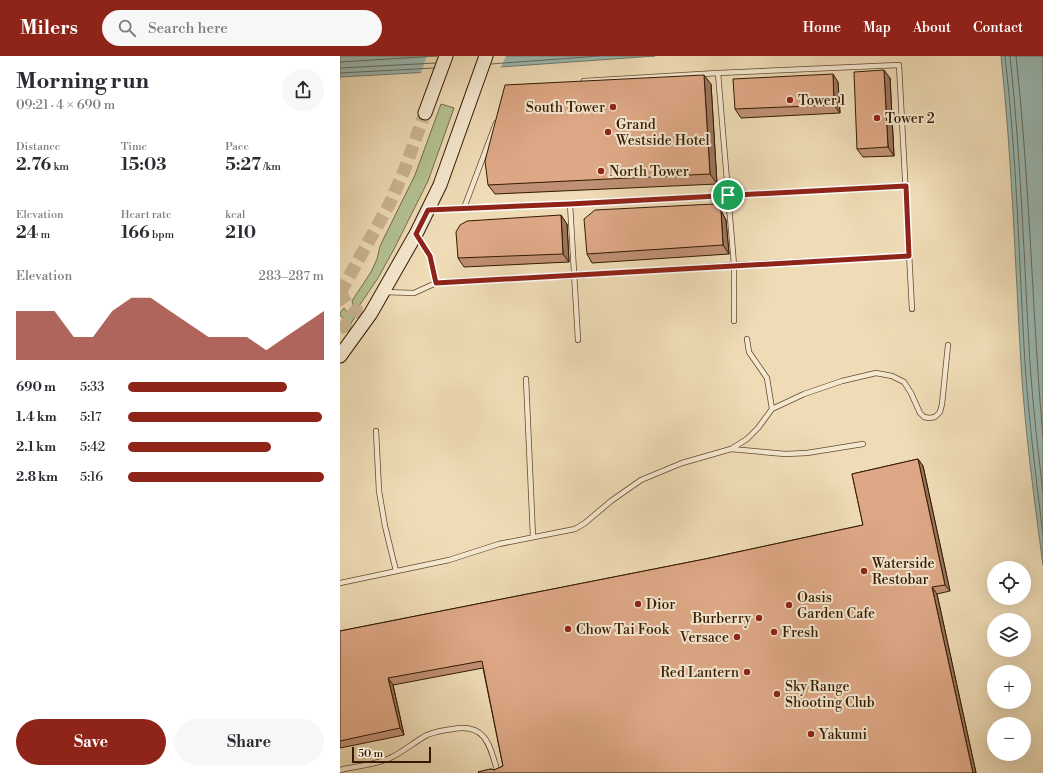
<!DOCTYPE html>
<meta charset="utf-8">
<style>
body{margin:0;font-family:"Libre Bodoni",serif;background:#f7f7f7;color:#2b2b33;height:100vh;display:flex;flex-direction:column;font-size:15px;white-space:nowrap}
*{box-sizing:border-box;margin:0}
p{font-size:13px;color:#7c7c81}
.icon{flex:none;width:22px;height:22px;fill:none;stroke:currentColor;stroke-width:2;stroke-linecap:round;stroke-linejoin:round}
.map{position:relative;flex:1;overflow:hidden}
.side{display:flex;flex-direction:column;background:#fff;width:340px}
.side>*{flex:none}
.buttons{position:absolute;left:647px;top:505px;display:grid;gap:8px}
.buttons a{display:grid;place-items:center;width:44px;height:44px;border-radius:50%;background:#fff;box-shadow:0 4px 16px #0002;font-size:20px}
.scale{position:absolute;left:12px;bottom:10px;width:79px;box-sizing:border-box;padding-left:4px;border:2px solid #341a02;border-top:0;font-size:11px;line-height:14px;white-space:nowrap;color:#341a02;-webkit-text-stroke:3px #f5e8d0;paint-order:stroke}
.pin{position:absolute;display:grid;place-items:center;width:34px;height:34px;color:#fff;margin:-17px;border:2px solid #fff;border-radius:50%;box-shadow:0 1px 4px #0007}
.round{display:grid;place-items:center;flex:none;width:42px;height:42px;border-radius:21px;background:#f7f7f7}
.head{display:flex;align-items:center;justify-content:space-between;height:68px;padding:0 16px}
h1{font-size:22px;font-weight:700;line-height:30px}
.stats{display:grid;grid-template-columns:repeat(3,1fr);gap:6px;height:68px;padding:4px 16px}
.stats div{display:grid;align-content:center}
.stats b{font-size:17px;font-weight:700}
.stats small{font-size:11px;font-weight:400}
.stats p{font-size:11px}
.chart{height:112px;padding:8px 16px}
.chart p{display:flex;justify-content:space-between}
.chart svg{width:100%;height:72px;margin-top:4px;fill:#8f2418;opacity:.7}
.button{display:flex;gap:8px;margin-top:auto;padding:8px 16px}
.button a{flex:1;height:46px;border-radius:24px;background:#8f2418;color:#fff;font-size:16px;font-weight:700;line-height:46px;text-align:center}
.button a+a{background:#f7f7f7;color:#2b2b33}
ul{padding:0 16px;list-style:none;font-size:13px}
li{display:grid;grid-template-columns:64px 48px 1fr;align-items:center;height:30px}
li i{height:10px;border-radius:5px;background:#8f2418}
header{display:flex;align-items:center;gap:24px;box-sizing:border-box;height:56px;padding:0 20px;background:#8f2418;color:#fff}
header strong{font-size:19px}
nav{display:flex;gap:22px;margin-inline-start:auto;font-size:14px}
.search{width:280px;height:36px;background:#f7f7f7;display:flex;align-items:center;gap:10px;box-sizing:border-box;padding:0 14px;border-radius:22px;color:#7c7c81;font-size:15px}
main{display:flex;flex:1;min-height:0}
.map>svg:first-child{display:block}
.green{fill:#b4c292;stroke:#746e4a}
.water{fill:#9abab4;stroke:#717a6d}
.pier{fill:#efdcb6}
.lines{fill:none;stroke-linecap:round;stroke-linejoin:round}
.shore{stroke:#676a5b;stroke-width:1}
.secondary-tunnel{stroke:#cab592;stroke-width:13;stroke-dasharray:13 6;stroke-linecap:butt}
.lane-casing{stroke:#634a2f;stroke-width:6}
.secondary-casing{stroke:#341a02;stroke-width:15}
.lane{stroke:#f5e8d0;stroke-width:4.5}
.secondary{stroke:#f5e8d0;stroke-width:13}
.wall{fill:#bf9073;stroke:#341a02}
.shaded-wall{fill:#9b765e;stroke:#341a02}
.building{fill:#dea886;stroke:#341a02}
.route-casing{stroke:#fff;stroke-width:8}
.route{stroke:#8f2418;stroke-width:5}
.poi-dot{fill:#8f2418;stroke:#f5e8d0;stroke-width:1.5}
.labels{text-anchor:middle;stroke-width:4;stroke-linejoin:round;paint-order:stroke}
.poi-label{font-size:14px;fill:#341a02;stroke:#f5e8d0;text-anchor:start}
</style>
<header>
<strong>Milers</strong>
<div class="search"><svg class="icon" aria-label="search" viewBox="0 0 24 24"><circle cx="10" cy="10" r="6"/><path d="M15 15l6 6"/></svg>Search here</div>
<nav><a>Home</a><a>Map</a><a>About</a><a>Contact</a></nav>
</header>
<main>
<section class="side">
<div class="head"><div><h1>Morning run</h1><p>09:21 · 4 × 690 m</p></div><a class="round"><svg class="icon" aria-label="share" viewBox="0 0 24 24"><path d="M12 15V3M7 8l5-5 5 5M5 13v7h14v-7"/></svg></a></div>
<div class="stats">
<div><p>Distance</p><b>2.76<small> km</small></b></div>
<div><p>Time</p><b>15:03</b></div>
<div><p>Pace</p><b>5:27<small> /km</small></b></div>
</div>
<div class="stats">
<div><p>Elevation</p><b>24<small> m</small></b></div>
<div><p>Heart rate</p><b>166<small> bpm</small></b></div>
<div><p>kcal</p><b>210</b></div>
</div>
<div class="chart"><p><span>Elevation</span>283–287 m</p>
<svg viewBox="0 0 160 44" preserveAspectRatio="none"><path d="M0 44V14L10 14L20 14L30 30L40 30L50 14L60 6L70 6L80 14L90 22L100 30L110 30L120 30L130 38L140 30L150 22L160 14V44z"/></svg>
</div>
<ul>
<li><b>690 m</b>5:33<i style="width:81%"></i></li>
<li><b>1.4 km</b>5:17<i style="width:99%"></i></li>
<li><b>2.1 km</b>5:42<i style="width:73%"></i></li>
<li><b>2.8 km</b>5:16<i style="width:100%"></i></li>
</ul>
<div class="button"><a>Save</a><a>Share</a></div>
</section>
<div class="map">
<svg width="703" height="717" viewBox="0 0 703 717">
<rect width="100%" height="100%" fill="#efdcb6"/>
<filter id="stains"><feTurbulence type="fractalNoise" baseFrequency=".005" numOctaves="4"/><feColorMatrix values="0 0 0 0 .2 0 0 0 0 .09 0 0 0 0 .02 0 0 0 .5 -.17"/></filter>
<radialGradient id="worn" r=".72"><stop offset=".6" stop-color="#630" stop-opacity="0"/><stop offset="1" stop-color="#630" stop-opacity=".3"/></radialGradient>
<path class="green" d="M101,48L114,52L88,125L53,195L38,222L19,250L13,249L12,245L31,216L37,203L40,190L75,119Z
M4,252L7,256L15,261L10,269L0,259V257Z"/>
<path class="water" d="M0,0H315L90,16L0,21Z
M661,0H703V509C694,442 685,375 681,308C675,205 672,102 661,0Z"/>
<path class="pier" d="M87,0H166L160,13L80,19Z"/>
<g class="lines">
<path class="shore" d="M665,0C677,102 679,205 685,308C689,365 696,422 703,479
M670,0C681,102 684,205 690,308C693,351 698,394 703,437
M676,0C690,127 692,255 703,383
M0,6L98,0
M151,8L259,0
M0,12L96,7
M0,17L94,12"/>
<path class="secondary-tunnel" d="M1,235C5,251 15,258 31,257
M0,237L50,147L64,115L85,57
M0,266C9,273 10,279 9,289"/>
<defs>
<path id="lane" d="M378,17L394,209V265
M244,25L378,17L559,9L572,253
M230,148L238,284
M124,152L156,67
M90,154L230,148L566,130
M77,179L90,200L96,227
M44,236L74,237L96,227L116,225L234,220L394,209L569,200
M407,283L409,296L427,322L432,353
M186,323L193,481
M36,375L39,435L45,470L56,515
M391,393L445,398L467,397L523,388
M0,527L109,504L159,488L235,473L245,467L271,445L301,424L342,407L391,393L407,383L418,372L432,353L464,338L502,325L536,317L552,320L564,326L571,337L580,357L584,361L589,362L595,361L600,356L602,348L608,289
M0,714C16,710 35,709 50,702C63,696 74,686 87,679C95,676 104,674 113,673C147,667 150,691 158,717"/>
<path id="secondary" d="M85,57L106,0
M0,300L31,257L76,178L100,129L146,0"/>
</defs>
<use href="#lane" class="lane-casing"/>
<use href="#secondary" class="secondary-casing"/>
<use href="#lane" class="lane"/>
<use href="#secondary" class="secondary"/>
</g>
<path class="wall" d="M550,22L554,100L523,101L517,93Z
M498,26L500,57L401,62L395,53Z
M371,28L377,128L155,138L148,129Z
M381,155L386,164L389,198L252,207L247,198Z
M227,168L229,206L124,211L118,202Z
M578,403L583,410L610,535L597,538L636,717H139L138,716L151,713L154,714L163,710L143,612L53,629L64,679L0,692V575L365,503L523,469L512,418Z"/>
<path class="shaded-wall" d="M544,14L550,22L554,100L548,91Z
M493,18L498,26L500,57L494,49Z
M364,19L371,28L377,128L370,118Z
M381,155L386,164L389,198L383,189Z
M221,159L227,168L229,206L223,198Z
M578,403L583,410L610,535L605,529Z
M592,531L597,538L636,717H633Z
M48,622L53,629L64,679L60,672Z"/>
<path class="building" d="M544,14L548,91L517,93L514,16Z
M493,18L494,49L395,53L393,23Z
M364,19L370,118L148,129L145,105L165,29Z
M374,148L381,155L383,189L247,198L244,163L255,154Z
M221,159L223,198L118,202L116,176L120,169L127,165Z
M578,403L605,529L592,531L633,717H139L138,716L151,713L154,714L163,710L142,605L48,622L60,672L0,685V575L365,503L523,469L512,418Z"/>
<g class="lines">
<defs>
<path id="route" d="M566,130L569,200L96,227L90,200L76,178L88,154L230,148Z"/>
</defs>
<use href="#route" class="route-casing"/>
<use href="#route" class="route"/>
</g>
<g class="poi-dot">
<circle cx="450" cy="44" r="4"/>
<circle cx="273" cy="51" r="4"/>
<circle cx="537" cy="62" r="4"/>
<circle cx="268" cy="76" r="4"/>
<circle cx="261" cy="115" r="4"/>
<circle cx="524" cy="515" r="4"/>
<circle cx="298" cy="548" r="4"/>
<circle cx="449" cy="549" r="4"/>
<circle cx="419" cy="562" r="4"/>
<circle cx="228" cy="573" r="4"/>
<circle cx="434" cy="576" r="4"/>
<circle cx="397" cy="581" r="4"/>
<circle cx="407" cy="616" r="4"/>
<circle cx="437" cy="638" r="4"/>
<circle cx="471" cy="678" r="4"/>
</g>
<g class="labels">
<g class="poi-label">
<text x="458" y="49">Tower 1</text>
<text x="265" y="56" text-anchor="end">South Tower</text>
<text x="545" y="67">Tower 2</text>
<text x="276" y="73">Grand<tspan x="276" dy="16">Westside Hotel</tspan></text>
<text x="269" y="120">North Tower</text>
<text x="532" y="512">Waterside<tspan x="532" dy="16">Restobar</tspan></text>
<text x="457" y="546">Oasis<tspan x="457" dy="16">Garden Cafe</tspan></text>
<text x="306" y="553">Dior</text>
<text x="411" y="567" text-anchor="end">Burberry</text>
<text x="236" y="578">Chow Tai Fook</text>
<text x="442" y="581">Fresh</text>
<text x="389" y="586" text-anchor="end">Versace</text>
<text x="399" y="621" text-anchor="end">Red Lantern</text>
<text x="445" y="635">Sky Range<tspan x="445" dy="16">Shooting Club</tspan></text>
<text x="479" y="683">Yakumi</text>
</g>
</g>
<rect width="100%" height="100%" filter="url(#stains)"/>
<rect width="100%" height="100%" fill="url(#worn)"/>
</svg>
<div class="buttons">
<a><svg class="icon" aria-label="locate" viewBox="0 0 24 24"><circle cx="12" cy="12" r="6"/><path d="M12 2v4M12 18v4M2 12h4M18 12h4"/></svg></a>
<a><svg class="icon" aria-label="layers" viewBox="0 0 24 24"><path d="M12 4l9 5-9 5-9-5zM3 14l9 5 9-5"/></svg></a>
<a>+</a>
<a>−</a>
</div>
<div class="scale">50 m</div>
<div class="pin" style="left:388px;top:139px;background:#1e9e55"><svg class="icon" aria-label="arrive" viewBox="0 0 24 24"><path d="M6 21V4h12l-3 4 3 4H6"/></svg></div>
</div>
</main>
